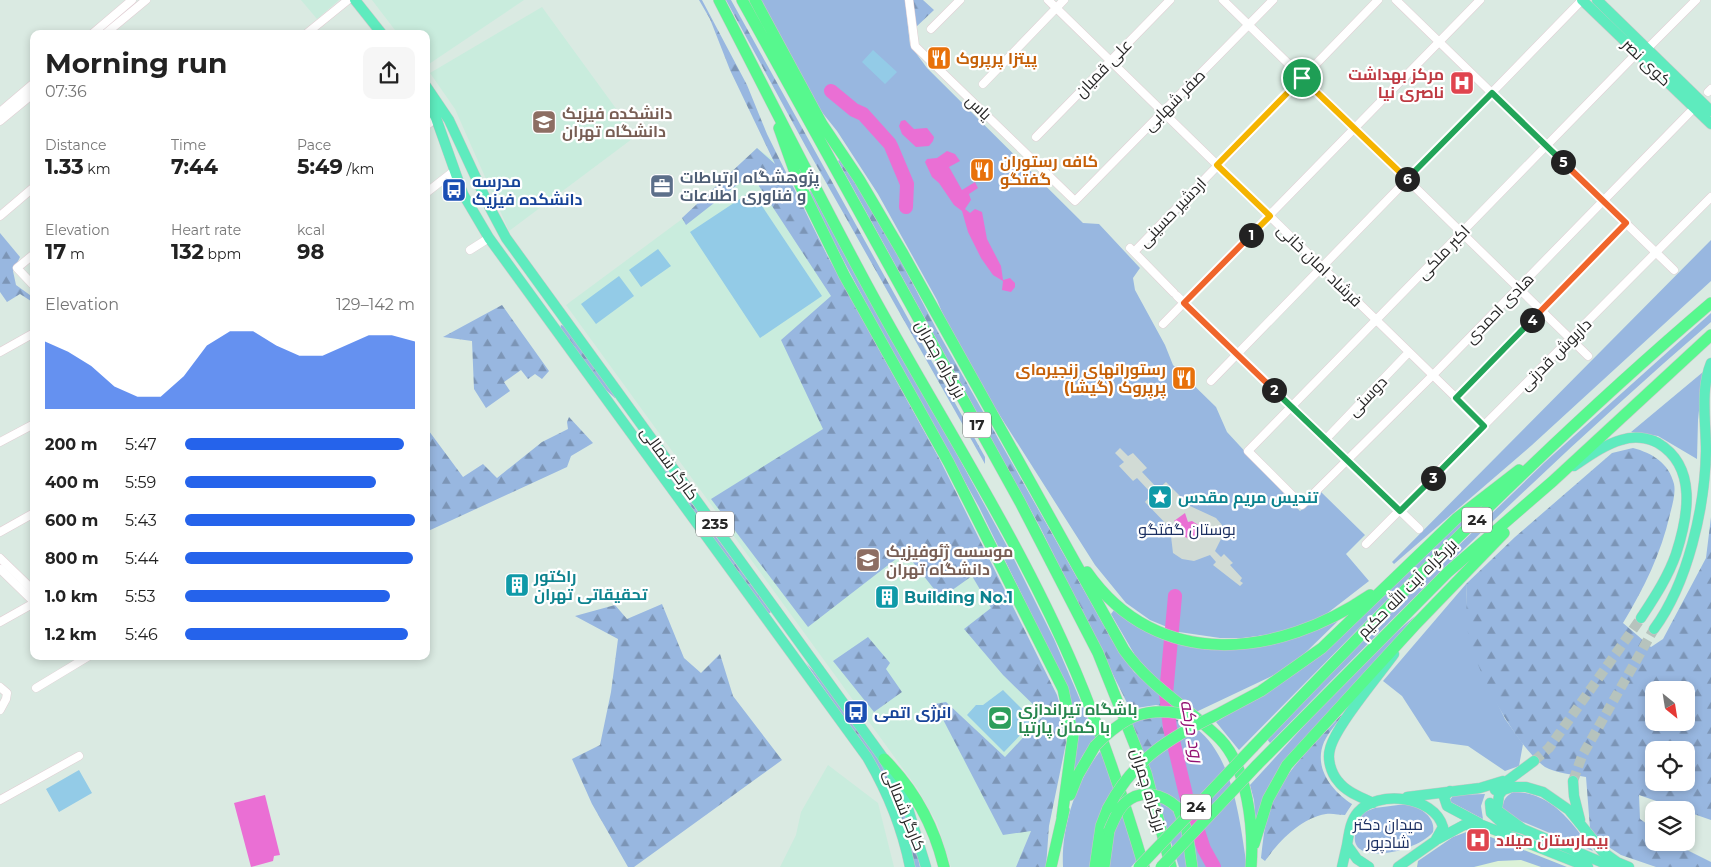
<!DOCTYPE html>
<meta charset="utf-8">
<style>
body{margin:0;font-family:Montserrat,Cairo,sans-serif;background:#f6f6f6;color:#222;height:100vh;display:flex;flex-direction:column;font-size:19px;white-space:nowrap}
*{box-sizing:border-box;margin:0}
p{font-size:16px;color:#767676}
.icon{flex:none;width:28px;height:28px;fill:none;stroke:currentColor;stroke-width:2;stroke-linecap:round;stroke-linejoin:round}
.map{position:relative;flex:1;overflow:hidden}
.drawer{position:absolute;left:30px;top:30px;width:400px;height:630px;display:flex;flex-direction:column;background:#fff;border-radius:10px;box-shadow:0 2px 8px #0003}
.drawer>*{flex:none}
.needle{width:32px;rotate:150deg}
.tools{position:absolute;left:1645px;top:681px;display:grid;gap:10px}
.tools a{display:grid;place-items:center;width:50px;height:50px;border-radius:10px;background:#fff;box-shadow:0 2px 8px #0003;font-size:25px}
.pin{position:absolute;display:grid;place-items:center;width:42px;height:42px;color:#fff;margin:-21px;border:2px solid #fff;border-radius:50%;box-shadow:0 1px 5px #0007}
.km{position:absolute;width:25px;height:25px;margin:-12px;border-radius:50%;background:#222;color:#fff;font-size:14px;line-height:25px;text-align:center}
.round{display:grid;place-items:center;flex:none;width:52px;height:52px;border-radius:10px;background:#f6f6f6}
.headline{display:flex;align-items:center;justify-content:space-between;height:85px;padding:0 15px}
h1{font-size:28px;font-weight:700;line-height:38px}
.stats{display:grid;grid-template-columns:repeat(3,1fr);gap:8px;height:85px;padding:5px 15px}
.stats div{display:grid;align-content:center}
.stats b{font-size:21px;font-weight:700}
.stats small{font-size:14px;font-weight:400}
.stats p{font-size:14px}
.chart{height:140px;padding:10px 15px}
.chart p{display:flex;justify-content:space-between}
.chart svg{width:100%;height:90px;margin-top:5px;fill:#2563eb;opacity:.7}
ul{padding:0 15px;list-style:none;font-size:16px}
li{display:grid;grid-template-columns:80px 60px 1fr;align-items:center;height:38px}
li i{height:12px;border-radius:6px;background:#2563eb}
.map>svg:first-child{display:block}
.education{fill:#c9ecdd}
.medical{fill:#dbf1d7}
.green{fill:#98b7e0}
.forest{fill:url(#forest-firs);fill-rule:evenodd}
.pitch{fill:#93cbe7}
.plaza{fill:#d1dbd5}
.water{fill:#ea6fd4}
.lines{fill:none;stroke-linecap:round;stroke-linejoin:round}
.river{stroke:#ea6fd4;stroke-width:14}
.major-tunnel{stroke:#b6c3bd;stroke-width:10;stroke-dasharray:10 5;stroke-linecap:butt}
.minor-casing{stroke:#e1cfd4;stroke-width:9}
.major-casing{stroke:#c7c7c7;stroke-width:11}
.highway-casing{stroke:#c7c7c7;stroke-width:12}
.minor{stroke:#fff;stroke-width:8}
.major{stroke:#5eebbe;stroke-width:10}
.highway{stroke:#57f88e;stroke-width:11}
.highway-bridge-casing{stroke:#c7c7c7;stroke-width:12;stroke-linecap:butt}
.highway-bridge{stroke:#57f88e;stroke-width:11}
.split-1-casing{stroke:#fff;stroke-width:10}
.split-2-casing{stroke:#fff;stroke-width:10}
.split-3-casing{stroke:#fff;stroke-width:10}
.split-4-casing{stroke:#fff;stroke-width:10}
.split-5-casing{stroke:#fff;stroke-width:10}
.split-6-casing{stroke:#fff;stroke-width:10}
.split-7-casing{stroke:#fff;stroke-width:10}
.split-1{stroke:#f5b400;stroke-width:6}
.split-2{stroke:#f0652b;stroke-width:6}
.split-3{stroke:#22a559;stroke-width:6}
.split-4{stroke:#22a559;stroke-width:6}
.split-5{stroke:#f0652b;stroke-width:6}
.split-6{stroke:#22a559;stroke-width:6}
.split-7{stroke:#f5b400;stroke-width:6}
.labels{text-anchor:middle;stroke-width:4.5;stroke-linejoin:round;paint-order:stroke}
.shield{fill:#fff;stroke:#686868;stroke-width:1}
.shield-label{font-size:15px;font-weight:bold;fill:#282828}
.food-label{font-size:16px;font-weight:bold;fill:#c56008;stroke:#fff;text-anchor:start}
.street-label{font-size:16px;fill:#282828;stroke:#fff}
.health-label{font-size:16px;font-weight:bold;fill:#be3a42;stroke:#fff;text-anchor:end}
.education-label{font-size:16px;font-weight:bold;fill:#785e54;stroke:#fff;text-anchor:start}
.service-label{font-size:16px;font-weight:bold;fill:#4e5e75;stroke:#fff;text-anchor:start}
.transit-label{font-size:16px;font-weight:bold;fill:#164399;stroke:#fff;text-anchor:start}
.culture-label{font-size:16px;font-weight:bold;fill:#0d838f;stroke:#fff;text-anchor:start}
.park-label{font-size:16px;fill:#1c3062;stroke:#fff}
.leisure-label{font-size:16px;font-weight:bold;fill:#27864d;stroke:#fff;text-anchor:start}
.water-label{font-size:18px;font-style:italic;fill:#931172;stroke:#fff}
</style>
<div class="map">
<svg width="1711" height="867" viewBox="0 0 1711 867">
<defs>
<pattern id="forest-firs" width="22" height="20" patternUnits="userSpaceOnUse" patternTransform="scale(1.25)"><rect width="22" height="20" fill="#98b7e0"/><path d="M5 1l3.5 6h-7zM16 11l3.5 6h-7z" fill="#7c95b6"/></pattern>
</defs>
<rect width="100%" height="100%" fill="#daeae2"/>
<path class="education" d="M301,0H339L317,19Z
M372,0H524L426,66V34H398Z
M542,7L636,136L509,231L455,109L430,73Z
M757,148L772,159L936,466L1052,697L1031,831L1016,867H951L937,823L917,788L566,305L697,208Z
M828,765L878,803L894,867H780L796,835L801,812Z"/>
<path class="medical" d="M1475,829L1488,831L1570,867H1416L1415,863L1457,832Z"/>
<path class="green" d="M759,0H905L910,45L927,68L1083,223L1099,224L1140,268L1133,278L1135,290L1165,345L1173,365L1216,407L1227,432L1300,511L1321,492L1365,535L1346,554L1369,581L1316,622L1280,633L1243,638H1220L1179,632L1150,620L1126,603L1095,565L983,389L953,339L937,300L878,194L837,131L817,106Z
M812,188L1014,559L1054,639L1096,737L1083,755L1068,783L1076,745L1040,632L979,507L876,322L809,195Z
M1711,240V281L1532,445L1394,564L1392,562Z
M1711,313V322C1557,455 1412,597 1270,743L1267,739L1421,582L1545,462Z
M1703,372L1698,420L1697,459L1658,436L1631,432Z
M1525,468L1377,610L1239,750L1216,722L1268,690L1458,522Z
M1466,584L1468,629L1482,672L1505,719L1523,744L1519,766L1505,771L1468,746L1431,741L1402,696L1383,681Z
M1114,610L1142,629L1199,644L1299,635L1338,621L1302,656L1276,674L1196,712L1168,691L1136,657L1111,614Z
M1415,616L1373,665L1291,753L1256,826L1254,800L1250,785C1303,728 1355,666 1415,616Z
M1197,729C1234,758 1240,823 1247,867H1179L1146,764Z
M1101,750L1115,786L1091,867H1063C1061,827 1076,781 1101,750Z
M1513,792C1552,792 1572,823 1593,851L1516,819L1503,810C1502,801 1506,796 1513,792Z
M1485,794L1481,806L1483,819L1449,801L1454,795Z
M1118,798L1138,859L1131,867H1099Z
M1406,804C1419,807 1436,816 1433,832C1417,852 1350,867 1355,835C1355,829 1360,820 1362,813L1375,808Z
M1469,831L1483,834L1567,867H1541L1521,860L1498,861L1474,867H1417L1418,861L1453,837Z"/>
<path class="forest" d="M699,0H702L747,85L767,134L827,255L940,460L1057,695L1064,719L1066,743L1049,826L1046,867H1016L1031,831L1003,835L935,704L946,702L1005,757L1044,715L1003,675L964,629L991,608L972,576L941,598L905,552L808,627L711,499L823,429L781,340L831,296L751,174L686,225L682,218L757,148L775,164L730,70L710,19Z
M726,0H731L985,457V464L806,147Z
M912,0H923L934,10L915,28Z
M841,159L892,244L938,332L1115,645L1134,672L1179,709L1156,705L1130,709L1040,527L838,161Z
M0,233L20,257L13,271L16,285L34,298V303L20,294L7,302L0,292Z
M502,305L549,371L542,379L535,374L528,379L521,370L504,382L510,391L486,408L474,389L472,341L443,337Z
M561,325L564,326L615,395V398L605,389L560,329Z
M569,417L593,443L571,456L567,467L426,532V427L463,477L483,464L497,478L542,442L568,429L567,422Z
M1633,448C1652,453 1669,463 1674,484C1676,493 1672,506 1670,514C1661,554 1644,588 1623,623L1651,647L1663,639L1706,558L1711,517V820L1639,795L1640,819L1654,829V842L1673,843L1711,862V867H1656L1621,855L1604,844L1590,828L1586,777C1575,775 1555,773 1545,767C1514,744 1472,665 1467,627C1466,613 1467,598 1466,584L1515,537L1612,453ZM1654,690H1686V722H1654ZM1654,750H1686V782H1654Z
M649,449L668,471L771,612L767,615Z
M662,604L684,658L701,673L720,654L733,696L782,760L634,867H628L592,804L572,759L600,745L611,692L618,639L575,616L615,605L627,619Z
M868,637L890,663L886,669L902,692L874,712L833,661Z
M806,663C858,716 908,793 920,867H915L901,817L878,766Z
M1347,709C1340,720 1329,731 1324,742C1313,768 1332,791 1352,804L1345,815C1339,815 1332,813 1326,814C1301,818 1279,841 1265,861L1261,858C1263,842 1264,825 1270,809C1283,770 1320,739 1347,709Z
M1159,716L1188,722L1169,734L1141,756L1127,726L1142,719Z"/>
<path class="pitch" d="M873,50L897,72L885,84L862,62Z
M752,191L822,296L760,338L690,232Z
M658,249L671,266L641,287L629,270Z
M619,276L634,296L596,324L581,304Z
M1003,690L1034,721L1004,752L967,715L976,705H983Z
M79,770L92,793L59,812L46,789Z"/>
<path class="plaza" d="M1120,448L1128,456L1133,453L1147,468L1142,472L1158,489L1166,482L1190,506L1216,518L1222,525L1223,535L1215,551L1221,557L1224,554L1233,563L1230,565L1242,578L1240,581L1243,583L1240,586L1213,565L1216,562L1210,555L1194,561L1182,559L1173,553L1170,528L1145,502L1152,494L1137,478L1133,481L1119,466L1124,462L1115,453Z"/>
<path class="water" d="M905,120L914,129L927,128L934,137L933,141L929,146L916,147L902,134L899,126L901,121Z
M947,151L955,154L960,161L949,167L962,190L975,182L978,188L969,194L971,200L965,209L970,213L975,209L982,212L987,239L1001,266L1003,280L1010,278L1015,283V287L1011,292L1002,290L1003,281L993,275L981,258L968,232L962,211L954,205L939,183L932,177L925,162L927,159L937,158Z
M1185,513L1188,522L1192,521L1200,526L1201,537L1195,541L1185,537L1182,531L1183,526L1174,521Z
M265,795L280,855L274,856L273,861L251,867L234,803Z"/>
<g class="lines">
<path class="river" d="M831,91L854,110L863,114L890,144
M891,146L907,184L906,207
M1175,596L1166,694L1170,728L1186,795L1204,849L1214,867"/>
<path class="major-tunnel" d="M1534,761L1549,748L1641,618
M1573,781L1582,756L1654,629"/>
<defs>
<path id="minor" d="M909,0L915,46L1075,201L1273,0
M1048,0L1485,426
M1223,0L1588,356
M1396,0L1674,270
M931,29L960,0
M92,34L132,0
M105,34L146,0
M306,34L348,0
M1647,49L1696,0
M1637,53L1248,451L1302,505L1433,375L1694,108
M983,84L1064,0
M1708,92L1711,89
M0,112L34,83
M0,121L34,93
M426,126L436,118
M1036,137L1170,0
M426,193L454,171
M0,216L34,187
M1130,248L1174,293
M470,250L489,238
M1134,252L1378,0
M34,254L17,268L34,286
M1177,296L1419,529
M1163,324L1480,0
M0,352L34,333
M1211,381L1582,0
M1456,398L1626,223
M1325,440L1409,352
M0,442L34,424
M0,532L34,513
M1366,544L1711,197
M0,558L34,591
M0,569L34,602
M0,622L34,603
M0,687L7,693L6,699L0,710
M36,688L89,656
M0,800L79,756"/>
<path id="major" d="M355,0L382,34
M1582,0L1711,124
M1597,0L1711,111
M426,86L449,120L490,208L506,238L884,759L906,802L926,867
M426,98L436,118L463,194L489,238L867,757C887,791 902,827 910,867
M1574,466C1589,456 1604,445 1621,440C1633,436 1647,437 1658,443C1698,467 1688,517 1676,554C1668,577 1654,598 1641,618
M1654,629C1688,583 1705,507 1706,451C1706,422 1700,390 1711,363
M1573,781L1574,796L1580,820
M1495,790L1534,761
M1450,791L1444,797L1447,806L1479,823
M1407,797L1480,788L1503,781
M1373,803C1361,797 1346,792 1338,781C1331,773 1327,759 1330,749C1335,727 1379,675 1394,654
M1490,803L1491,813L1502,823L1523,829L1613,867
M1523,829L1497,810L1499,795L1503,790L1512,787H1526L1543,792L1569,810L1603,852L1617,862L1629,867
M1438,839L1464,825H1482L1588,867
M1342,867L1347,845
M1369,867L1357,859L1347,845C1349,834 1350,821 1358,812C1377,790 1434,795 1443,827L1435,841L1398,867"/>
<path id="highway" d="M719,0C768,95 816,191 867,285C936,413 1018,536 1075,670C1102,734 1124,800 1144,867
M742,0L1020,502L1098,653L1146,773L1171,867
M755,0L822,124L859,179L902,252L1124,650C1152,689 1187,706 1220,739C1248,768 1254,829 1251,867
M779,128L798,181L844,275L949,463L1063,689L1073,736L1062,817
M1087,572C1158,673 1279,657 1370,595
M1216,715L1261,691L1322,648L1457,518L1519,470
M1253,747C1400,593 1549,441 1711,303
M884,759C913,788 934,826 944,867
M1257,765L1448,572L1553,481L1711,335
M1070,795L1078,775L1095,746
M1178,808L1187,831L1192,867
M1254,844L1268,799L1287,765L1416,624L1504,533
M1051,867L1064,810
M1095,867L1101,826L1108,808
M1104,867L1109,831"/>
</defs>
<use href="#minor" class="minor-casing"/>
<use href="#major" class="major-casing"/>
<use href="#highway" class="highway-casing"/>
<use href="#minor" class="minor"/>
<use href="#major" class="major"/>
<use href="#highway" class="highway"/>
<defs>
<path id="highway-bridge" d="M1095,746C1126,714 1149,705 1193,716
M1108,808C1134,759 1169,738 1216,715
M1109,831C1113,822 1117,810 1125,803C1141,788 1163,794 1178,808
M1139,867L1253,747
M1161,867L1257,765"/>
</defs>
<use href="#highway-bridge" class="highway-bridge-casing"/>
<use href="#highway-bridge" class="highway-bridge"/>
</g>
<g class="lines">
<defs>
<path id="split-1" d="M1251,235L1270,216L1217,165L1302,78"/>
<path id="split-2" d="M1251,235L1184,303L1274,390"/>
<path id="split-3" d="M1274,390L1400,511L1433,478"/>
<path id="split-4" d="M1433,478L1484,426L1456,398L1532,320"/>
<path id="split-5" d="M1532,320L1626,223L1563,162"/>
<path id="split-6" d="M1407,179L1492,93L1563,162"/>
<path id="split-7" d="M1302,78L1407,179"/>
</defs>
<use href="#split-1" class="split-1-casing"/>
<use href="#split-2" class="split-2-casing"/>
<use href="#split-3" class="split-3-casing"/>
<use href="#split-4" class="split-4-casing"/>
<use href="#split-5" class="split-5-casing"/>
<use href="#split-6" class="split-6-casing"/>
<use href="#split-7" class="split-7-casing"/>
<use href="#split-1" class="split-1"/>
<use href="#split-2" class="split-2"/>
<use href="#split-3" class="split-3"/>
<use href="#split-4" class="split-4"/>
<use href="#split-5" class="split-5"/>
<use href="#split-6" class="split-6"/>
<use href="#split-7" class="split-7"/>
</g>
<defs>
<symbol id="restaurant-square" viewBox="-11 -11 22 22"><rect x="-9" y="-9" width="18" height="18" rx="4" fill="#e8710a" stroke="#fff"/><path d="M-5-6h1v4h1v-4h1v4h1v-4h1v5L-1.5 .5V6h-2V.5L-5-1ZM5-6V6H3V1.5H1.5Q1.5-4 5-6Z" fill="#fff"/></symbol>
<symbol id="hospital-square" viewBox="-11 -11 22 22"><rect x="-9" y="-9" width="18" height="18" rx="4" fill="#e0444e" stroke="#fff"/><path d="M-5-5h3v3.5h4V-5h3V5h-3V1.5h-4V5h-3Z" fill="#fff"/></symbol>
<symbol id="university-square" viewBox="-11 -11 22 22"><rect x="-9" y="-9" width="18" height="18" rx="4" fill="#8d6e63" stroke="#fff"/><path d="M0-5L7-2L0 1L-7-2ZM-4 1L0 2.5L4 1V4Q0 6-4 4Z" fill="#fff"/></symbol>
<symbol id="office-square" viewBox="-11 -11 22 22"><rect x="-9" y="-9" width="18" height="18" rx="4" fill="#5c6f8a" stroke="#fff"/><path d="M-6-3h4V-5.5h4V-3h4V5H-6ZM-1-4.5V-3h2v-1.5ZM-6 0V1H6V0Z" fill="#fff"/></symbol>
<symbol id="bus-square" viewBox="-11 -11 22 22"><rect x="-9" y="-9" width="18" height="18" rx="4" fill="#1a4fb4" stroke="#fff"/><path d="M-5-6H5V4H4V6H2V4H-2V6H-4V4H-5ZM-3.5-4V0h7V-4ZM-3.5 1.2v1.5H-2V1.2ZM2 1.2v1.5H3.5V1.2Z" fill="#fff"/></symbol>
<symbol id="sight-square" viewBox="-11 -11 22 22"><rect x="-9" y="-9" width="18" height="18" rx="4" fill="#0f9aa8" stroke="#fff"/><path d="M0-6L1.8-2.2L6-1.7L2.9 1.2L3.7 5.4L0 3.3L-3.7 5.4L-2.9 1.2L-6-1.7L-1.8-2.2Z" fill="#fff"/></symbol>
<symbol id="building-square" viewBox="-11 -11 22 22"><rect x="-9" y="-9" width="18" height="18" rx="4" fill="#0f9aa8" stroke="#fff"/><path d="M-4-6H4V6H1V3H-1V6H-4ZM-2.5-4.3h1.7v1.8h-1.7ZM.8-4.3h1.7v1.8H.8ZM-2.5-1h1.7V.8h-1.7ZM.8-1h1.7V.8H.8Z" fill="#fff"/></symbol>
<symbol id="stadium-square" viewBox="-11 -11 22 22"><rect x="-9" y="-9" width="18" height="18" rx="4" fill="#2e9e5b" stroke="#fff"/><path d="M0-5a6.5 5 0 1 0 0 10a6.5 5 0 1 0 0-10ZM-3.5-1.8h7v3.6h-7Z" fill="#fff"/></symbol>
</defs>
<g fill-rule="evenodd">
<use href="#restaurant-square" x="925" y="44" width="28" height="28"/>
<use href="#hospital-square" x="1448" y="69" width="28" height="28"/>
<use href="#university-square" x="530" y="108" width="28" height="28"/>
<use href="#restaurant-square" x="968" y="156" width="28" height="28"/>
<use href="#office-square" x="648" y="172" width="28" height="28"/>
<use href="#bus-square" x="440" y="176" width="28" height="28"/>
<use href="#restaurant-square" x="1170" y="364" width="28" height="28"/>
<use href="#sight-square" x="1146" y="483" width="28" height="28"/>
<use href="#university-square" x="854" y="546" width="28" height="28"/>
<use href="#building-square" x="503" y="571" width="28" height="28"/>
<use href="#building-square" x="873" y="583" width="28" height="28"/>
<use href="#bus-square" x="842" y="698" width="28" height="28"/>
<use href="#stadium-square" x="986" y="704" width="28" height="28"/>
<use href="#hospital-square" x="1464" y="826" width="28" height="28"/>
</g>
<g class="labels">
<g class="shield">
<rect x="963" y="412.5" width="28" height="25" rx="4"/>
<rect x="1462" y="507.5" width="30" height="25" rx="4"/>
<rect x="696" y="511.5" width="38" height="25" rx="4"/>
<rect x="1181" y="794.5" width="30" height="25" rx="4"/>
</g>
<g class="shield-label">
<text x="977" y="430">17</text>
<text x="1477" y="525">24</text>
<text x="715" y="529">235</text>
<text x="1196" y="812">24</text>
</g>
<g class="food-label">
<text x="956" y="64">پیتزا پرپروک</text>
<text x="1000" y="167">کافه رستوران<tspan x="1000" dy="18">گفتگو</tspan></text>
<text x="1166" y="375" text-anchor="end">رستورانهای زنجیره‌ای<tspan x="1166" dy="18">پرپروک (گیشا)</tspan></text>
</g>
<g class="street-label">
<text transform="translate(1647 62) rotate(44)" y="6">کوی نصر</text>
<text transform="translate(1103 68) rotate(-46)" y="6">علی قمیان</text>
<text transform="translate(1174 100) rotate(-45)" y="6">صفر شهابی</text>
<text transform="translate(979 107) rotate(44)" y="6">یاس</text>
<text transform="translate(1172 212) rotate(-46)" y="6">اردشیر حسینی</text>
<text transform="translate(1443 252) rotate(-46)" y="6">اکبر ملکی</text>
<text transform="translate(1320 265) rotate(44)" y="6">فرشاد امان خانی</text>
<text transform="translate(1499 308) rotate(-46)" y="6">هادی احمدی</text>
<text transform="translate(1555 354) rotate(-45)" y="6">داریوش قدرتی</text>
<text transform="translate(941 359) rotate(61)" y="6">بزرگراه چمران</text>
<text transform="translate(1367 396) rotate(-46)" y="6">دوستی</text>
<text transform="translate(670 463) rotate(54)" y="6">کارگر شمالی</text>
<text transform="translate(1407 588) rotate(-45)" y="6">بزرگراه آیت الله حکیم</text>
<text transform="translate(1149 790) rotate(73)" y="6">بزرگراه چمران</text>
<text transform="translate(905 810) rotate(68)" y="6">کارگر شمالی</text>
</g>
<g class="health-label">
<text x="1444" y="80">مرکز بهداشت<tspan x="1444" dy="18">ناصری نیا</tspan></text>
<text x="1496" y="846" text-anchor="start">بیمارستان میلاد</text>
</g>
<g class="education-label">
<text x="562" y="119">دانشکده فیزیک<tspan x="562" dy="18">دانشگاه تهران</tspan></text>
<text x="886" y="557">موسسه ژئوفیزیک<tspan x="886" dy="18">دانشگاه تهران</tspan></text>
</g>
<g class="service-label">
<text x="680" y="183">پژوهشگاه ارتباطات<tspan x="680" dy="18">و فناوری اطلاعات</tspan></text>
</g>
<g class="transit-label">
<text x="472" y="187">مدرسه<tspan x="472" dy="18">دانشکده فیزیک</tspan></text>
<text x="874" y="718">انرژی اتمی</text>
</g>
<g class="culture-label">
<text x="1178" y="503">تندیس مریم مقدس</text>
<text x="534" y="582">راکتور<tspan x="534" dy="18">تحقیقاتی تهران</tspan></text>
<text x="904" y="603">Building No.1</text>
</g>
<g class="park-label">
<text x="1187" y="535">بوستان گفتگو</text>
<text x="1388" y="830">میدان دکتر<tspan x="1388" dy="18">شادپور</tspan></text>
</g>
<g class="leisure-label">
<text x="1018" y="715">باشگاه تیراندازی<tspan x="1018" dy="18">با کمان پارتیا</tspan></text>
</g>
<g class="water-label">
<text transform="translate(1192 731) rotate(80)" y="6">رود درکه</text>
</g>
</g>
</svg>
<div class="tools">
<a><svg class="needle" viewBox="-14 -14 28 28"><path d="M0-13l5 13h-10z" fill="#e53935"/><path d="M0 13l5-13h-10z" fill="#767676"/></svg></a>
<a><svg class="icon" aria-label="locate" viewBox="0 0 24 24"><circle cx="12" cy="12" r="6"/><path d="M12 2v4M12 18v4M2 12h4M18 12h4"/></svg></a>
<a><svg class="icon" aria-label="layers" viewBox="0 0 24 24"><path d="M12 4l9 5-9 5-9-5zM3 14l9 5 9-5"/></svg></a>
</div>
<div class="pin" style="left:1302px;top:78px;background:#1e9e55"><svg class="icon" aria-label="arrive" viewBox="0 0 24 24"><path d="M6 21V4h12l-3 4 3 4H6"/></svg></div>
<b class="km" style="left:1251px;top:235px">1</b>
<b class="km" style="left:1274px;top:390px">2</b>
<b class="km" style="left:1433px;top:478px">3</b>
<b class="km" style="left:1532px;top:320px">4</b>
<b class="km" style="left:1563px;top:162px">5</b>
<b class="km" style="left:1407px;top:179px">6</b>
<section class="drawer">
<div class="headline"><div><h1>Morning run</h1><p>07:36</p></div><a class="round"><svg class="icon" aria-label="share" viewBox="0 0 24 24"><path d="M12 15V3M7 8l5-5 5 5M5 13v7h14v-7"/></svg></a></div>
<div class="stats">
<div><p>Distance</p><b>1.33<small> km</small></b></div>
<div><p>Time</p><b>7:44</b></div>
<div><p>Pace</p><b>5:49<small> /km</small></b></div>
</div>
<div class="stats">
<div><p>Elevation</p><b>17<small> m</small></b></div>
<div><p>Heart rate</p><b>132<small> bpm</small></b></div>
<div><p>kcal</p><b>98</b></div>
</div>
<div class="chart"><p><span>Elevation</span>129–142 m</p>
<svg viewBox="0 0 160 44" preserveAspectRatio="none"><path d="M0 44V11L10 16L20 23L30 33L40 38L50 38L60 28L70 13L80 6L90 6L100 13L110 18L120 18L130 13L140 8L150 8L160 11V44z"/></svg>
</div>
<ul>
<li><b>200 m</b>5:47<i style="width:95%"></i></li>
<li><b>400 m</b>5:59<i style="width:83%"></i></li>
<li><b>600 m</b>5:43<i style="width:100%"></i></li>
<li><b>800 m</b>5:44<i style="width:99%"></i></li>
<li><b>1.0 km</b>5:53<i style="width:89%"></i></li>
<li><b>1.2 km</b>5:46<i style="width:97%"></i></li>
</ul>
</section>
</div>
